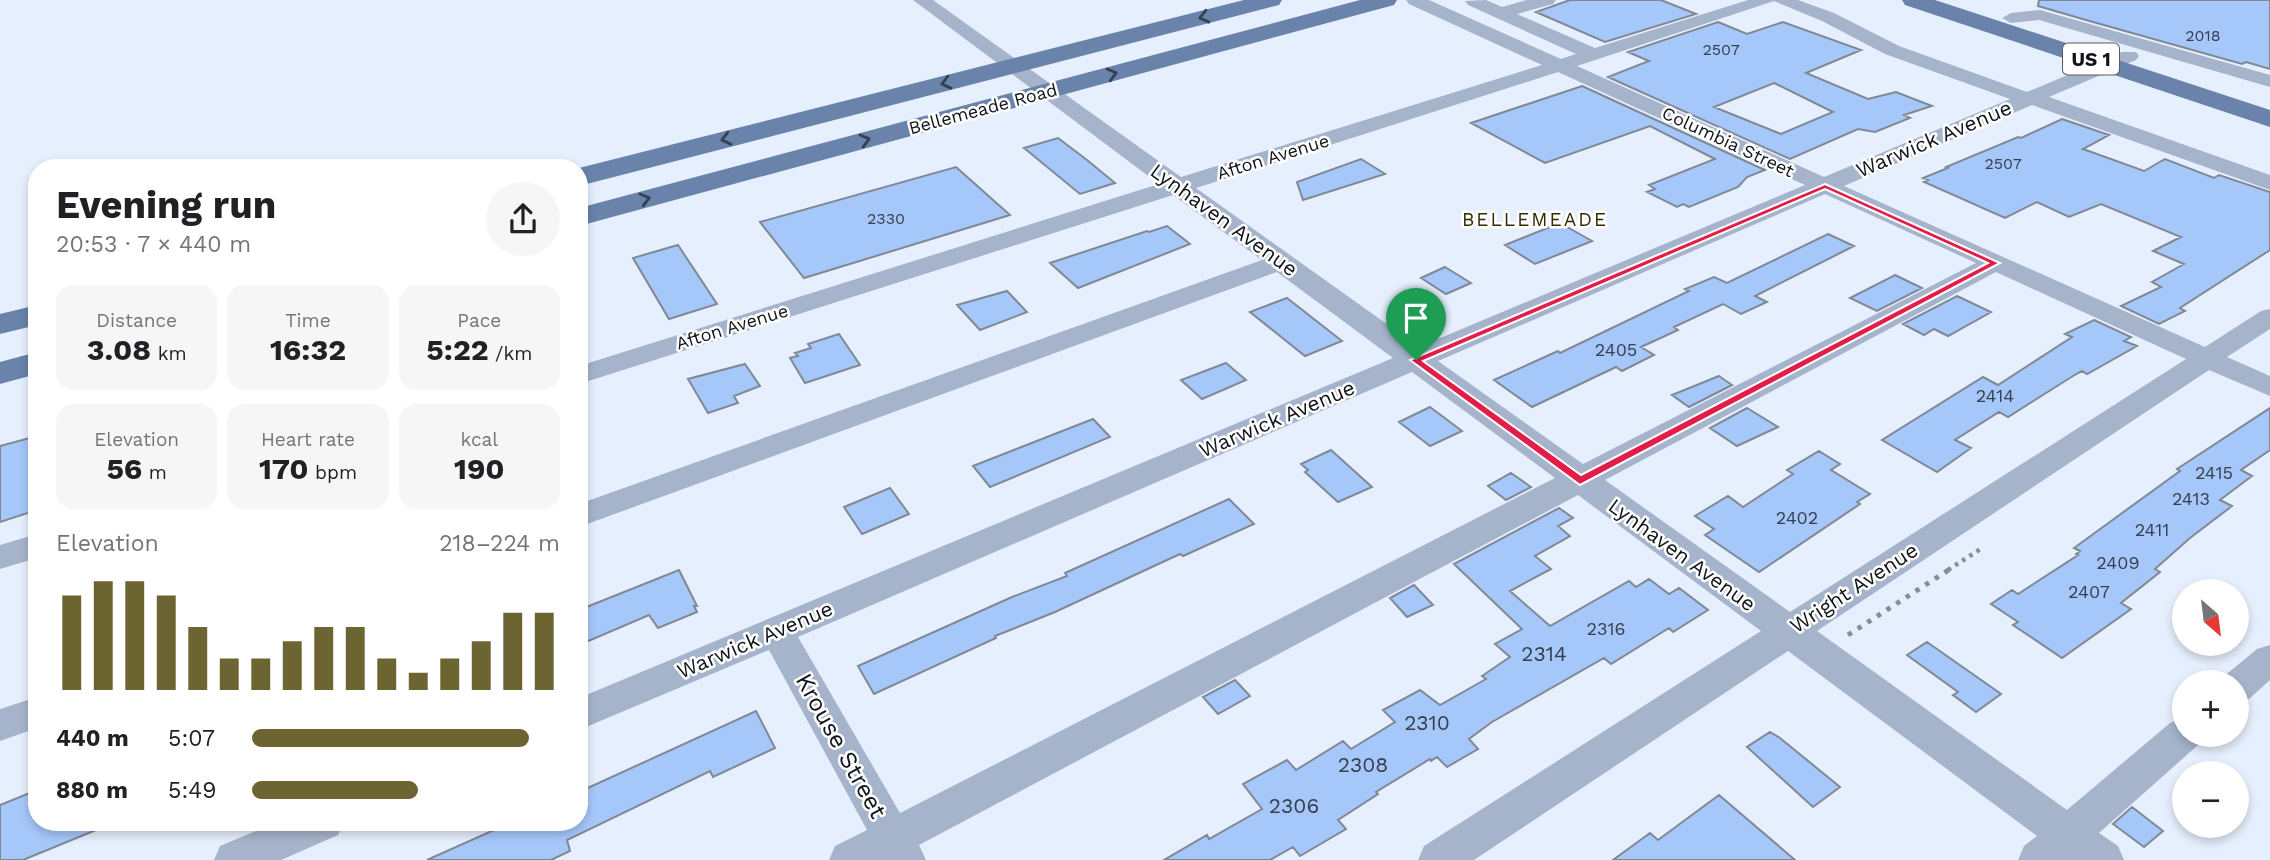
<!DOCTYPE html>
<meta charset="utf-8">
<style>
body{margin:0;font-family:"Work Sans",sans-serif;background:#f6f6f6;color:#202124;height:100vh;display:flex;flex-direction:column;font-size:26px;white-space:nowrap}
*{box-sizing:border-box;margin:0}
p{font-size:23px;color:#757577}
.icon{flex:none;width:38px;height:38px;fill:none;stroke:currentColor;stroke-width:2;stroke-linecap:round;stroke-linejoin:round}
.map{position:relative;flex:1;overflow:hidden}
.panel{position:absolute;left:28px;top:159px;width:560px;height:672px;display:flex;flex-direction:column;background:#fff;border-radius:28px;box-shadow:0 4px 10px #0003}
.panel>*{flex:none}
.needle{width:46px;rotate:152deg}
.fabs{position:absolute;left:2172px;top:579px;display:grid;gap:14px}
.fabs a{display:grid;place-items:center;width:77px;height:77px;border-radius:50%;background:#fff;box-shadow:0 4px 10px #0003;font-size:35px}
.pin{position:absolute;display:grid;place-items:center;width:60px;height:60px;color:#fff;margin:-72px -30px;border-radius:50% 50% 50% 0;rotate:-45deg;box-shadow:0 0 7px #0007}
.pin .icon{rotate:45deg}
.round{display:grid;place-items:center;flex:none;width:74px;height:74px;border-radius:37px;background:#f6f6f6}
.head{display:flex;align-items:center;justify-content:space-between;height:119px;padding:0 28px}
h1{font-size:38px;font-weight:700;line-height:52px}
.stats{display:grid;grid-template-columns:repeat(3,1fr);gap:10px;height:119px;padding:7px 28px}
.stats div{display:grid;align-content:center;border-radius:18px;background:#f6f6f6;text-align:center}
.stats b{font-size:30px;font-weight:700}
.stats small{font-size:19px;font-weight:400}
.stats p{font-size:19px}
.chart{height:196px;padding:14px 28px}
.chart p{display:flex;justify-content:space-between}
.chart svg{width:100%;height:126px;margin-top:7px;stroke:#6d6531;stroke-width:6}
ul{padding:0 28px;list-style:none;font-size:23px}
li{display:grid;grid-template-columns:112px 84px 1fr;align-items:center;height:52px}
li i{height:18px;border-radius:9px;background:#6d6531}
.map>svg:first-child{display:block}
.building{fill:#a6c7fa;stroke:#808894;stroke-width:2;fill-rule:evenodd}
.lines{fill:none;stroke-linecap:round;stroke-linejoin:round}
.path-far1{stroke:#878d97;stroke-width:4.5;stroke-dasharray:3.5 5;stroke-linecap:butt}
.path{stroke:#878d97;stroke-width:5;stroke-dasharray:4.5 7;stroke-linecap:butt}
.minor{fill:#a6b4cb;fill-rule:evenodd}
.major{fill:#6983ab;fill-rule:evenodd}
.oneway{stroke:#344053}
.route{fill:#e11d48;stroke:#fff;stroke-width:2;fill-rule:evenodd}
.labels{text-anchor:middle;stroke-width:5;stroke-linejoin:round;paint-order:stroke}
.far-number-label{font-size:16px;fill:#364050}
.far-street-label{font-size:18px;fill:#101318;stroke:#fff}
.number-label{font-size:18px;fill:#364050}
.shield{fill:#fff;stroke:#585a5d;stroke-width:2}
.shield-label{font-size:19px;font-weight:bold;fill:#101318}
.far-neighbourhood-label{font-size:19px;letter-spacing:2px;fill:#312b00;stroke:#fff}
.street-label{font-size:21px;fill:#101318;stroke:#fff}
.near-number-label{font-size:21px;fill:#364050}
.near-street-label{font-size:24px;fill:#101318;stroke:#fff}
</style>
<div class="map">
<svg width="2270" height="860" viewBox="0 0 2270 860">
<rect width="100%" height="100%" fill="#e6effd"/>
<path class="building" d="M1570,0H1661L1696,14L1605,42L1536,12Z
M2039,0H2270V69L2246,62L2242,64L2086,20L2038,6Z
M1718,22L1747,34L1783,22L1861,50L1806,73L1868,99L1896,92L1932,106L1904,115L1910,118L1875,132L1858,129L1790,159L1608,77L1649,61L1628,52ZM1774,83L1833,112L1781,134L1714,107Z
M1582,86L1765,170L1747,177L1738,187L1689,207L1683,204L1677,207L1647,192L1655,189L1649,185L1715,159L1650,126L1545,163L1471,123Z
M2062,119L2109,135L2083,149L2144,171L2165,159L2214,178L2219,175L2270,192V250L2180,308L2185,311L2159,324L2121,306L2161,287L2152,282L2184,264L2153,251L2181,237L2101,204L2069,217L2037,202L2005,218L1924,182L1928,180L1923,178L1948,168L1946,167L2018,137L2021,138Z
M1058,138L1087,160L1115,183L1080,194L1024,148Z
M1361,159L1385,174L1303,200L1297,182Z
M956,167L1010,215L804,278L760,222Z
M1560,223L1592,241L1535,264L1505,245Z
M1167,226L1190,244L1078,288L1050,263L1147,231L1149,232Z
M1828,234L1854,246L1755,296L1767,302L1741,314L1723,304L1674,327L1678,330L1641,347L1654,355L1622,371L1616,367L1532,407L1494,380L1558,351L1560,353L1689,291L1685,289L1714,277L1727,283Z
M678,245L717,304L669,319L633,258Z
M1445,267L1471,283L1446,294L1421,278Z
M1895,275L1922,288L1877,311L1850,298Z
M1007,291L1027,312L980,330L957,305Z
M1957,296L1991,312L1948,336L1934,329L1924,335L1903,324Z
M1287,298L1342,341L1305,356L1250,312Z
M2094,320L2131,337L2124,341L2137,346L2087,374L2082,371L2073,376L2008,417L1999,412L1955,440L1971,448L1937,472L1882,440L1983,377L1998,385L2072,337L2065,334Z
M839,334L860,365L805,383L790,358L798,356L795,353L811,348L808,344Z
M1226,363L1246,380L1202,399L1181,380Z
M745,364L760,386L734,396L738,403L708,413L688,379Z
M1719,376L1732,385L1689,407L1672,395Z
M1430,407L1462,431L1430,446L1399,422Z
M1747,408L1778,427L1737,446L1710,428Z
M2270,408V450L2241,470L2252,476L2220,500L2232,506L2190,538L2155,569L2160,572L2121,603L2131,609L2062,658L2013,625L2018,622L1991,604L2012,590L2018,594L2078,555L2076,554L2080,551L2074,548L2180,471L2177,469Z
M1093,419L1110,437L990,487L973,466Z
M37,436V510L0,522V446Z
M1331,450L1372,487L1338,502L1305,472L1308,470L1301,464Z
M1819,451L1840,464L1831,470L1870,494L1857,502L1860,504L1759,572L1705,535L1714,529L1695,516L1728,496L1743,507L1793,474L1787,470Z
M1511,473L1531,487L1506,500L1488,486Z
M890,488L909,514L862,534L844,507Z
M1229,499L1254,524L1183,556L1180,554L1055,612L995,636L996,638L874,694L858,666L1012,597L1067,576L1065,573Z
M1559,508L1573,518L1558,526L1570,536L1535,556L1551,569L1510,591L1550,626L1629,581L1636,587L1649,579L1669,594L1679,588L1708,610L1673,632L1669,628L1611,664L1604,658L1492,722L1469,739L1478,749L1447,767L1437,757L1431,761L1430,759L1376,792L1378,794L1338,820L1346,829L1300,856L1293,847L1270,860H1164L1207,835L1209,839L1262,809L1243,784L1287,760L1296,770L1343,741L1351,749L1395,722L1383,710L1420,690L1440,705L1486,679L1482,676L1510,657L1495,644L1522,629L1454,564Z
M679,570L697,606H694L697,612L658,628L649,615L579,645V610Z
M1414,585L1433,605L1407,617L1390,598Z
M1927,642L2001,694L1976,712L1953,695L1958,692L1907,655Z
M1235,680L1250,696L1218,714L1203,697Z
M756,711L775,748L713,777L710,771L567,840L570,851L551,860H427L512,822H579V792Z
M1770,732L1780,738L1840,787L1813,807L1747,747Z
M37,790V822L113,823L23,860H0V805Z
M1719,795L1795,860H1613L1650,833L1658,840Z
M2132,807L2163,831L2144,847L2113,824Z"/>
<g class="lines">
<path class="path-far1" d="M1948,570L1982,548"/>
<path class="path" d="M1848,635L1950,569"/>
<path class="minor" d="M913,0H933L1181,177L1542,65L1409,4L1406,0H1429L1561,59L1576,54L1468,5L1465,1L1486,0L1502,7L1527,0H1556L1553,4L1517,14L1595,48L1748,0H1798L1834,13L1899,46L2027,92L2122,52H2136L2139,56L2136,60L2049,97L2270,175V190L2032,105L1844,186L2205,347L2261,311L2270,309V329L2227,357L2270,376V396L2209,370L1817,631L2067,810L2170,723L2184,718V735H2203L2198,745L2099,833L2118,846L2124,860H2018L2024,846L2037,836L1788,651L1474,860H1418L1424,846L1761,631L1578,495L919,845L926,860H829L835,846L867,830L769,650L579,730V698L1393,358L1277,272L579,527V504L1262,260L1173,195L579,384V366L1159,184ZM1774,1L1822,21L1885,54L2010,99L1824,177L1577,66ZM1558,72L1805,185L1419,347L1196,188ZM1825,194L1976,263L1583,464L1438,361ZM1996,272L2186,359L1790,612L1605,480ZM1412,372L1555,478L900,813L798,637Z
M2040,10L2270,75V87L2039,20L2011,23L2002,18L2011,13Z
M37,534V558L0,569V545Z
M2270,645V680L2249,699L2236,703V682H2220L2223,677L2257,649Z
M37,697V728L0,741V709Z
M278,822H344L338,835L281,860H214L220,846Z"/>
<path class="major" d="M1244,0H1282L1279,5L579,186V168Z
M1360,0H1397L1394,5L579,226V208Z
M1902,0H1935L2270,110V127L1905,5Z
M37,305V325L0,334V314Z
M37,352V374L0,384V362Z"/>
</g>
<defs><path id="oneway-chevron" d="M-2-3.5L2.5 0L-2 3.5" fill="none" stroke-width="1.6" stroke-linecap="round" stroke-linejoin="round" transform="scale(1.75)"/></defs>
<g class="oneway">
<use href="#oneway-chevron" transform="translate(1204 17) rotate(166)"/>
<use href="#oneway-chevron" transform="translate(1112 74) rotate(-15)"/>
<use href="#oneway-chevron" transform="translate(946 83) rotate(166)"/>
<use href="#oneway-chevron" transform="translate(726 139) rotate(166)"/>
<use href="#oneway-chevron" transform="translate(865 140) rotate(-15)"/>
<use href="#oneway-chevron" transform="translate(645 199) rotate(-15)"/>
</g>
<path class="route" d="M1825,184L2000,263L1580,485L1410,360ZM1825,189L1988,263L1581,475L1423,361Z"/>
<g class="labels">
<g class="far-number-label">
<text x="2203" y="41">2018</text>
<text x="1721" y="55">2507</text>
<text x="2003" y="169">2507</text>
<text x="886" y="224">2330</text>
</g>
<g class="far-street-label">
<text transform="translate(983 109) rotate(-15)" y="6">Bellemeade Road</text>
<text transform="translate(1728 142) rotate(25)" y="6">Columbia Street</text>
<text transform="translate(1273 157) rotate(-17)" y="6">Afton Avenue</text>
<text transform="translate(732 327) rotate(-17)" y="6">Afton Avenue</text>
</g>
<g class="number-label">
<text x="1616" y="356">2405</text>
<text x="1995" y="402">2414</text>
<text x="2214" y="479">2415</text>
<text x="2191" y="505">2413</text>
<text x="1797" y="524">2402</text>
<text x="2152" y="536">2411</text>
<text x="2118" y="569">2409</text>
<text x="2089" y="598">2407</text>
<text x="1606" y="635">2316</text>
</g>
<rect class="shield" x="2063" y="43.5" width="56" height="31" rx="5"/>
<g class="shield-label">
<text x="2091" y="66">US 1</text>
</g>
<g class="far-neighbourhood-label">
<text x="1535" y="226">BELLEMEADE</text>
</g>
<g class="street-label">
<text transform="translate(1934 139) rotate(-23)" y="7">Warwick Avenue</text>
<text transform="translate(1224 220) rotate(36)" y="7">Lynhaven Avenue</text>
<text transform="translate(1277 419) rotate(-23)" y="7">Warwick Avenue</text>
<text transform="translate(1682 555) rotate(36)" y="7">Lynhaven Avenue</text>
<text transform="translate(1854 588) rotate(-33)" y="7">Wright Avenue</text>
<text transform="translate(755 640) rotate(-23)" y="7">Warwick Avenue</text>
</g>
<g class="near-number-label">
<text x="1544" y="661">2314</text>
<text x="1427" y="730">2310</text>
<text x="1363" y="772">2308</text>
<text x="1294" y="813">2306</text>
</g>
<g class="near-street-label">
<text transform="translate(841 746) rotate(61)" y="8">Krouse Street</text>
</g>
</g>
</svg>
<div class="fabs">
<a><svg class="needle" viewBox="-14 -14 28 28"><path d="M0-13l5 13h-10z" fill="#e53935"/><path d="M0 13l5-13h-10z" fill="#757577"/></svg></a>
<a>+</a>
<a>−</a>
</div>
<div class="pin" style="left:1416px;top:360px;background:#1e9e55"><svg class="icon" aria-label="arrive" viewBox="0 0 24 24"><path d="M6 21V4h12l-3 4 3 4H6"/></svg></div>
<section class="panel">
<div class="head"><div><h1>Evening run</h1><p>20:53 · 7 × 440 m</p></div><a class="round"><svg class="icon" aria-label="share" viewBox="0 0 24 24"><path d="M12 15V3M7 8l5-5 5 5M5 13v7h14v-7"/></svg></a></div>
<div class="stats">
<div><p>Distance</p><b>3.08<small> km</small></b></div>
<div><p>Time</p><b>16:32</b></div>
<div><p>Pace</p><b>5:22<small> /km</small></b></div>
</div>
<div class="stats">
<div><p>Elevation</p><b>56<small> m</small></b></div>
<div><p>Heart rate</p><b>170<small> bpm</small></b></div>
<div><p>kcal</p><b>190</b></div>
</div>
<div class="chart"><p><span>Elevation</span>218–224 m</p>
<svg viewBox="0 0 160 44" preserveAspectRatio="none"><path d="M5 44V11M15 44V6M25 44V6M35 44V11M45 44V22M55 44V33M65 44V33M75 44V27M85 44V22M95 44V22M105 44V33M115 44V38M125 44V33M135 44V27M145 44V17M155 44V17"/></svg>
</div>
<ul>
<li><b>440 m</b>5:07<i style="width:90%"></i></li>
<li><b>880 m</b>5:49<i style="width:54%"></i></li>
</ul>
</section>
</div>
